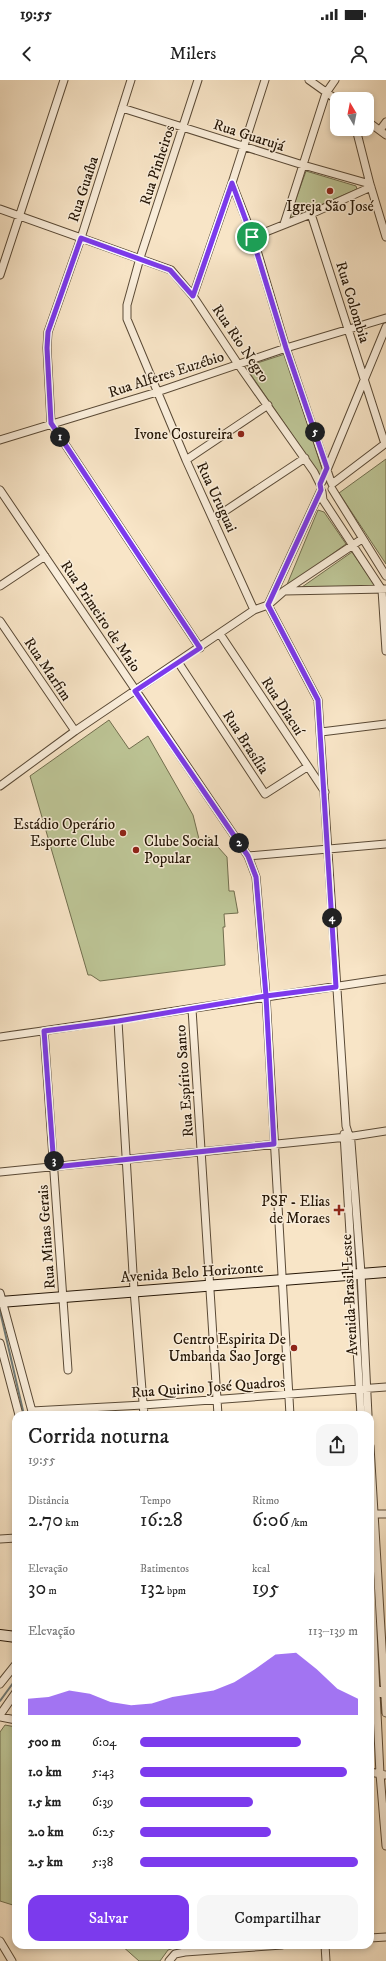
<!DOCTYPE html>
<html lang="pt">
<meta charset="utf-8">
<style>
body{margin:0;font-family:"IM FELL DW Pica",serif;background:#f6f6f6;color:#222;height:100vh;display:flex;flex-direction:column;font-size:15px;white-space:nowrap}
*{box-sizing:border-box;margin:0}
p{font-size:13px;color:#767676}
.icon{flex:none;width:22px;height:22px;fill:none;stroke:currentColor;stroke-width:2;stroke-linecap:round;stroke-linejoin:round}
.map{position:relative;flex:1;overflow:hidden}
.drawer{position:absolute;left:12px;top:1331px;width:362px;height:538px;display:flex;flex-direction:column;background:#fff;border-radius:12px;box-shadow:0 2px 6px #0003}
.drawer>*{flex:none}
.needle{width:26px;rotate:350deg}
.controls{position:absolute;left:330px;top:12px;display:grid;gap:8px}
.controls a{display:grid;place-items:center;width:44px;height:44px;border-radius:8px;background:#fff;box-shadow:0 2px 6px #0003;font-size:20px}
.pin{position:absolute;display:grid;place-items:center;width:34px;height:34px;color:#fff;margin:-17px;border:2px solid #fff;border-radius:50%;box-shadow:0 1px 4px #0007}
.km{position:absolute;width:20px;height:20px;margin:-10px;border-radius:50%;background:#222;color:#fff;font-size:11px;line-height:20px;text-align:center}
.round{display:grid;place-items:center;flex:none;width:42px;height:42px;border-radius:12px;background:#f6f6f6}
.overview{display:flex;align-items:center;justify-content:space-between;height:68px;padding:0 16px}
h1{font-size:22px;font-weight:600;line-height:30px}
.stats{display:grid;grid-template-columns:repeat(3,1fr);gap:6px;height:68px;padding:4px 16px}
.stats div{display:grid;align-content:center}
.stats b{font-size:20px;font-weight:600}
.stats small{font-size:11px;font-weight:400}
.stats p{font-size:11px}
.chart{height:112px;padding:8px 16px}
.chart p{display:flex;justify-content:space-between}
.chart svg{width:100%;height:72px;margin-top:4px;fill:#7c3aed;opacity:.7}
.primary-button{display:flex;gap:8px;margin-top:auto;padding:8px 16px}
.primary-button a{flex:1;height:46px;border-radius:12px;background:#7c3aed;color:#fff;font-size:16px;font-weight:600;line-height:46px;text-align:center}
.primary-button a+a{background:#f6f6f6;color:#222}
ul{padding:0 16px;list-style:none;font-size:13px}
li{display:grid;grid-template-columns:64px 48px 1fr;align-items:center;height:30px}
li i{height:10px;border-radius:5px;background:#7c3aed}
.status{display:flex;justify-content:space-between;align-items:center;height:28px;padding:0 20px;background:#fff;direction:ltr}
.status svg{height:11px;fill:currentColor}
header{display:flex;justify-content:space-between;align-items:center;height:52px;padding:0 16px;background:#fff;font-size:18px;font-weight:600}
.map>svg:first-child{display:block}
.green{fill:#bdc596;stroke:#716e4e}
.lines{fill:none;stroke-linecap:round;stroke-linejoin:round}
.stream{stroke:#707a76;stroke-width:2}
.street-casing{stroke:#5a4a36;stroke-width:9}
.secondary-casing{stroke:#251606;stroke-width:12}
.street{stroke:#faeedb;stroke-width:7}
.secondary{stroke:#faeedb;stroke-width:10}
.route-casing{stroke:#fff;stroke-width:8}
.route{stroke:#7c3aed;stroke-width:5}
.poi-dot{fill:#8f2418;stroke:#faeedb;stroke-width:1.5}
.labels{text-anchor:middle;stroke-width:3;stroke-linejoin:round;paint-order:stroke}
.street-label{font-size:15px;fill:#251606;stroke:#faeedb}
.poi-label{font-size:15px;fill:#251606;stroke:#faeedb;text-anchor:end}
</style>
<div class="status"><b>19:55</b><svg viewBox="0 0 49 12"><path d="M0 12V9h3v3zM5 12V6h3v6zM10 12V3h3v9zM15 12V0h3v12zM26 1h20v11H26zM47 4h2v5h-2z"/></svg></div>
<header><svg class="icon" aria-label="back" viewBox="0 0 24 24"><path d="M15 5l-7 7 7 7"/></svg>Milers<svg class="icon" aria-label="person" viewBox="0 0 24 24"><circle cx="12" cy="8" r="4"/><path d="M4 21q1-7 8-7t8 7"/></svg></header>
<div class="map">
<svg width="386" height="1881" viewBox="0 0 386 1881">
<rect width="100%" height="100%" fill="#f8e5c7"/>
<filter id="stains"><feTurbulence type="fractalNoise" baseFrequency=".005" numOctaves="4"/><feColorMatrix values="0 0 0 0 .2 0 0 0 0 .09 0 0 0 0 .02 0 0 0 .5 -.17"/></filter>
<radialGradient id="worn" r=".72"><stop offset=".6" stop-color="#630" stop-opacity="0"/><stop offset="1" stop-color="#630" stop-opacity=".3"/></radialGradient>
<path class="green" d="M306,91L356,106L357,109L291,138L290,136Z
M285,274L323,392L320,395L247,289L248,286Z
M386,379V484L339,413Z
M318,430L324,432L346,464L286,507Z
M352,472L376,507H302Z
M109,640L129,669L148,656L193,735L200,763L209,757L227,777L229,811H234L238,833L224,834L225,847H223L225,885L100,901L91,895H88L30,696Z
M5,1645L16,1647V1826L0,1821V1652Z
M121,1865H184L168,1870L160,1881H139Z"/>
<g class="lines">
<path class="stream" d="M0,1231L24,1335
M0,1621L16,1599"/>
<defs>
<path id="street" d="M131,0L81,158L48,252L47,268L51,343L200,568
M198,0L140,178L127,225V239L186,380L254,530
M309,0L337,20
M122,28L303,85L370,104
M367,41L386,55
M356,49L370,104L386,157
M380,50L386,42
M232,103L253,157L286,268L331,402
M0,129L171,190L193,216L238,284L314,392L320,404
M311,134L385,364
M284,144L326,13L335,0
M253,157L311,134L371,107
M0,195L64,0
M193,216L232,103L265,0
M0,360L157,312L286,268L386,238
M186,380L268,325
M322,402L386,247
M332,404L386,363
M332,409L386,496
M0,410L248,776L256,797L266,916L290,1335
M321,410L268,525L318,620L346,1046L351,1062L361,1193L368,1335
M322,412L323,420L382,510L386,571
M213,439L305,378
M0,506L45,476
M284,511L386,509
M0,541L75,651
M220,554L325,712
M178,582L265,714L307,687
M321,652L386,644
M0,706L75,651L254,530L268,525L284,511L362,459
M248,776L386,764
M192,929L218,1335
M118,941L134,1210L144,1335
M44,951L68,1290
M0,957C129,939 257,918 386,899
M344,1054L361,1335
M0,1092L347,1057L386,1051
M0,1213L33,1335
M0,1263L19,1335
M32,1331L143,1325L386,1307
M370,1366L386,1633
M370,1434H386
M0,1459L16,1458
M370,1490L380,1694L386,1766
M0,1604L16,1584
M0,1635L16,1612
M0,1637L16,1640
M370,1692L386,1695
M370,1858L386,1857
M0,1861L12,1881
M325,1865L326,1881
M169,1881L175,1874L185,1872L282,1865"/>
<path id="secondary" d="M0,1222L386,1192
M0,1555L16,1557
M370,1610L386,1613"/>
</defs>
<use href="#street" class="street-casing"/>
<use href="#secondary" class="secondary-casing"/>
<use href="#street" class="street"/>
<use href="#secondary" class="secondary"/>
</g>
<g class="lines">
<defs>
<path id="route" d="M252,157L232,103L193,216L170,190L81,158L48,252L47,268L51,343L200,568L135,611L248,776L256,797L266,916L118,941L44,951L54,1087L274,1064L266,916L336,907L318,620L268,525L321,410L320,404L327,388L286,268L252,157"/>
</defs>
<use href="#route" class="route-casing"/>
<use href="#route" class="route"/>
</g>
<g class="poi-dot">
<circle cx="330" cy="111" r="4"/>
<circle cx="241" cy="354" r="4"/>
<circle cx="123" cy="753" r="4"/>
<circle cx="136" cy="770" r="4"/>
<path d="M337 1124h4v4h4v4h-4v4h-4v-4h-4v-4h4z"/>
<circle cx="294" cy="1268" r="4"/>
</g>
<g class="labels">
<g class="street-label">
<text transform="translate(249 55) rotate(18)" y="5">Rua Guarujá</text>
<text transform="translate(157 85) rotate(-72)" y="5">Rua Pinheiros</text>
<text transform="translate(83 109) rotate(-72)" y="5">Rua Guaíba</text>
<text transform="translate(353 222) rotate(73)" y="5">Rua Colombia</text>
<text transform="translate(241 263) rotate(56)" y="5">Rua Rio Negro</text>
<text transform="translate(166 294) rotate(-18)" y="5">Rua Alferes Euzébio</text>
<text transform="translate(217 417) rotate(65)" y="5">Rua Uruguai</text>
<text transform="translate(101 536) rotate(56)" y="5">Rua Primeiro de Maio</text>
<text transform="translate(48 589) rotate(56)" y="5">Rua Marfim</text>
<text transform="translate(283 626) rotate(57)" y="5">Rua Diacuí</text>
<text transform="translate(246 662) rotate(57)" y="5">Rua Brasília</text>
<text transform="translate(184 1001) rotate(-94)" y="5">Rua Espírito Santo</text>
<text transform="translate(46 1157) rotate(-94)" y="5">Rua Minas Gerais</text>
<text transform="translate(192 1192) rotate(-4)" y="5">Avenida Belo Horizonte</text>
<text transform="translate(349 1215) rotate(-93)" y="5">Avenida Brasil Leste</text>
<text transform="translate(208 1307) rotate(-4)" y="5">Rua Quirino José Quadros</text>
</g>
<g class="poi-label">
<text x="330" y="131" text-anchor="middle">Igreja São José</text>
<text x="233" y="359">Ivone Costureira</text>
<text x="115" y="749">Estádio Operário<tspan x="115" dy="17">Esporte Clube</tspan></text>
<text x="144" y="766" text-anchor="start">Clube Social<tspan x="144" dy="17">Popular</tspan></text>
<text x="330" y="1126">PSF - Elias<tspan x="330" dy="17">de Moraes</tspan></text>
<text x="286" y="1264">Centro Espirita De<tspan x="286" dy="17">Umbanda Sao Jorge</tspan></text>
</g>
</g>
<rect width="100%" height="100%" filter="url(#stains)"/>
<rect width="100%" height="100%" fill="url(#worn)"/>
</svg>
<div class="controls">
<a><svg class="needle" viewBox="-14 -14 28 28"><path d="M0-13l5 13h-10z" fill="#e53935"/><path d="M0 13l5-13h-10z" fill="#767676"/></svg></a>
</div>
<div class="pin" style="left:252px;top:157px;background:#1e9e55"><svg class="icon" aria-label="arrive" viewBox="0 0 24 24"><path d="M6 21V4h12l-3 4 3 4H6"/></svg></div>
<b class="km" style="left:60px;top:357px">1</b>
<b class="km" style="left:239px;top:763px">2</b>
<b class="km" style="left:54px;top:1081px">3</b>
<b class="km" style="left:332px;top:838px">4</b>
<b class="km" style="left:315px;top:352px">5</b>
<section class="drawer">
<div class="overview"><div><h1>Corrida noturna</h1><p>19:55</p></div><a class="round"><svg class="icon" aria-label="share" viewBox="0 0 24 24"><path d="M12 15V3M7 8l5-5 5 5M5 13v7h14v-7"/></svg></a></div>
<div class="stats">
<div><p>Distância</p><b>2.70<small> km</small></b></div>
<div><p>Tempo</p><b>16:28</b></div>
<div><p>Ritmo</p><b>6:06<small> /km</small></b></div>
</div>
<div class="stats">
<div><p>Elevação</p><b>30<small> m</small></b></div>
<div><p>Batimentos</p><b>132<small> bpm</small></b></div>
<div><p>kcal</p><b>195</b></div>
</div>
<div class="chart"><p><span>Elevação</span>113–139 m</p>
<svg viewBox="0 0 160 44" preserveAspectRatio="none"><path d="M0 44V34L10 33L20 29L30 31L40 36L50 38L60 37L70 33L80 31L90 29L100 24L110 16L120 7L130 6L140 16L150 28L160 34V44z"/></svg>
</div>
<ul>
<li><b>500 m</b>6:04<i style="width:74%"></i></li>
<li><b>1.0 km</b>5:43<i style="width:95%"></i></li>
<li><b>1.5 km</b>6:39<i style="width:52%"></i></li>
<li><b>2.0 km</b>6:25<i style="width:60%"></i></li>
<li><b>2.5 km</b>5:38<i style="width:100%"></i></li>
</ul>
<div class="primary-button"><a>Salvar</a><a>Compartilhar</a></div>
</section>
</div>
